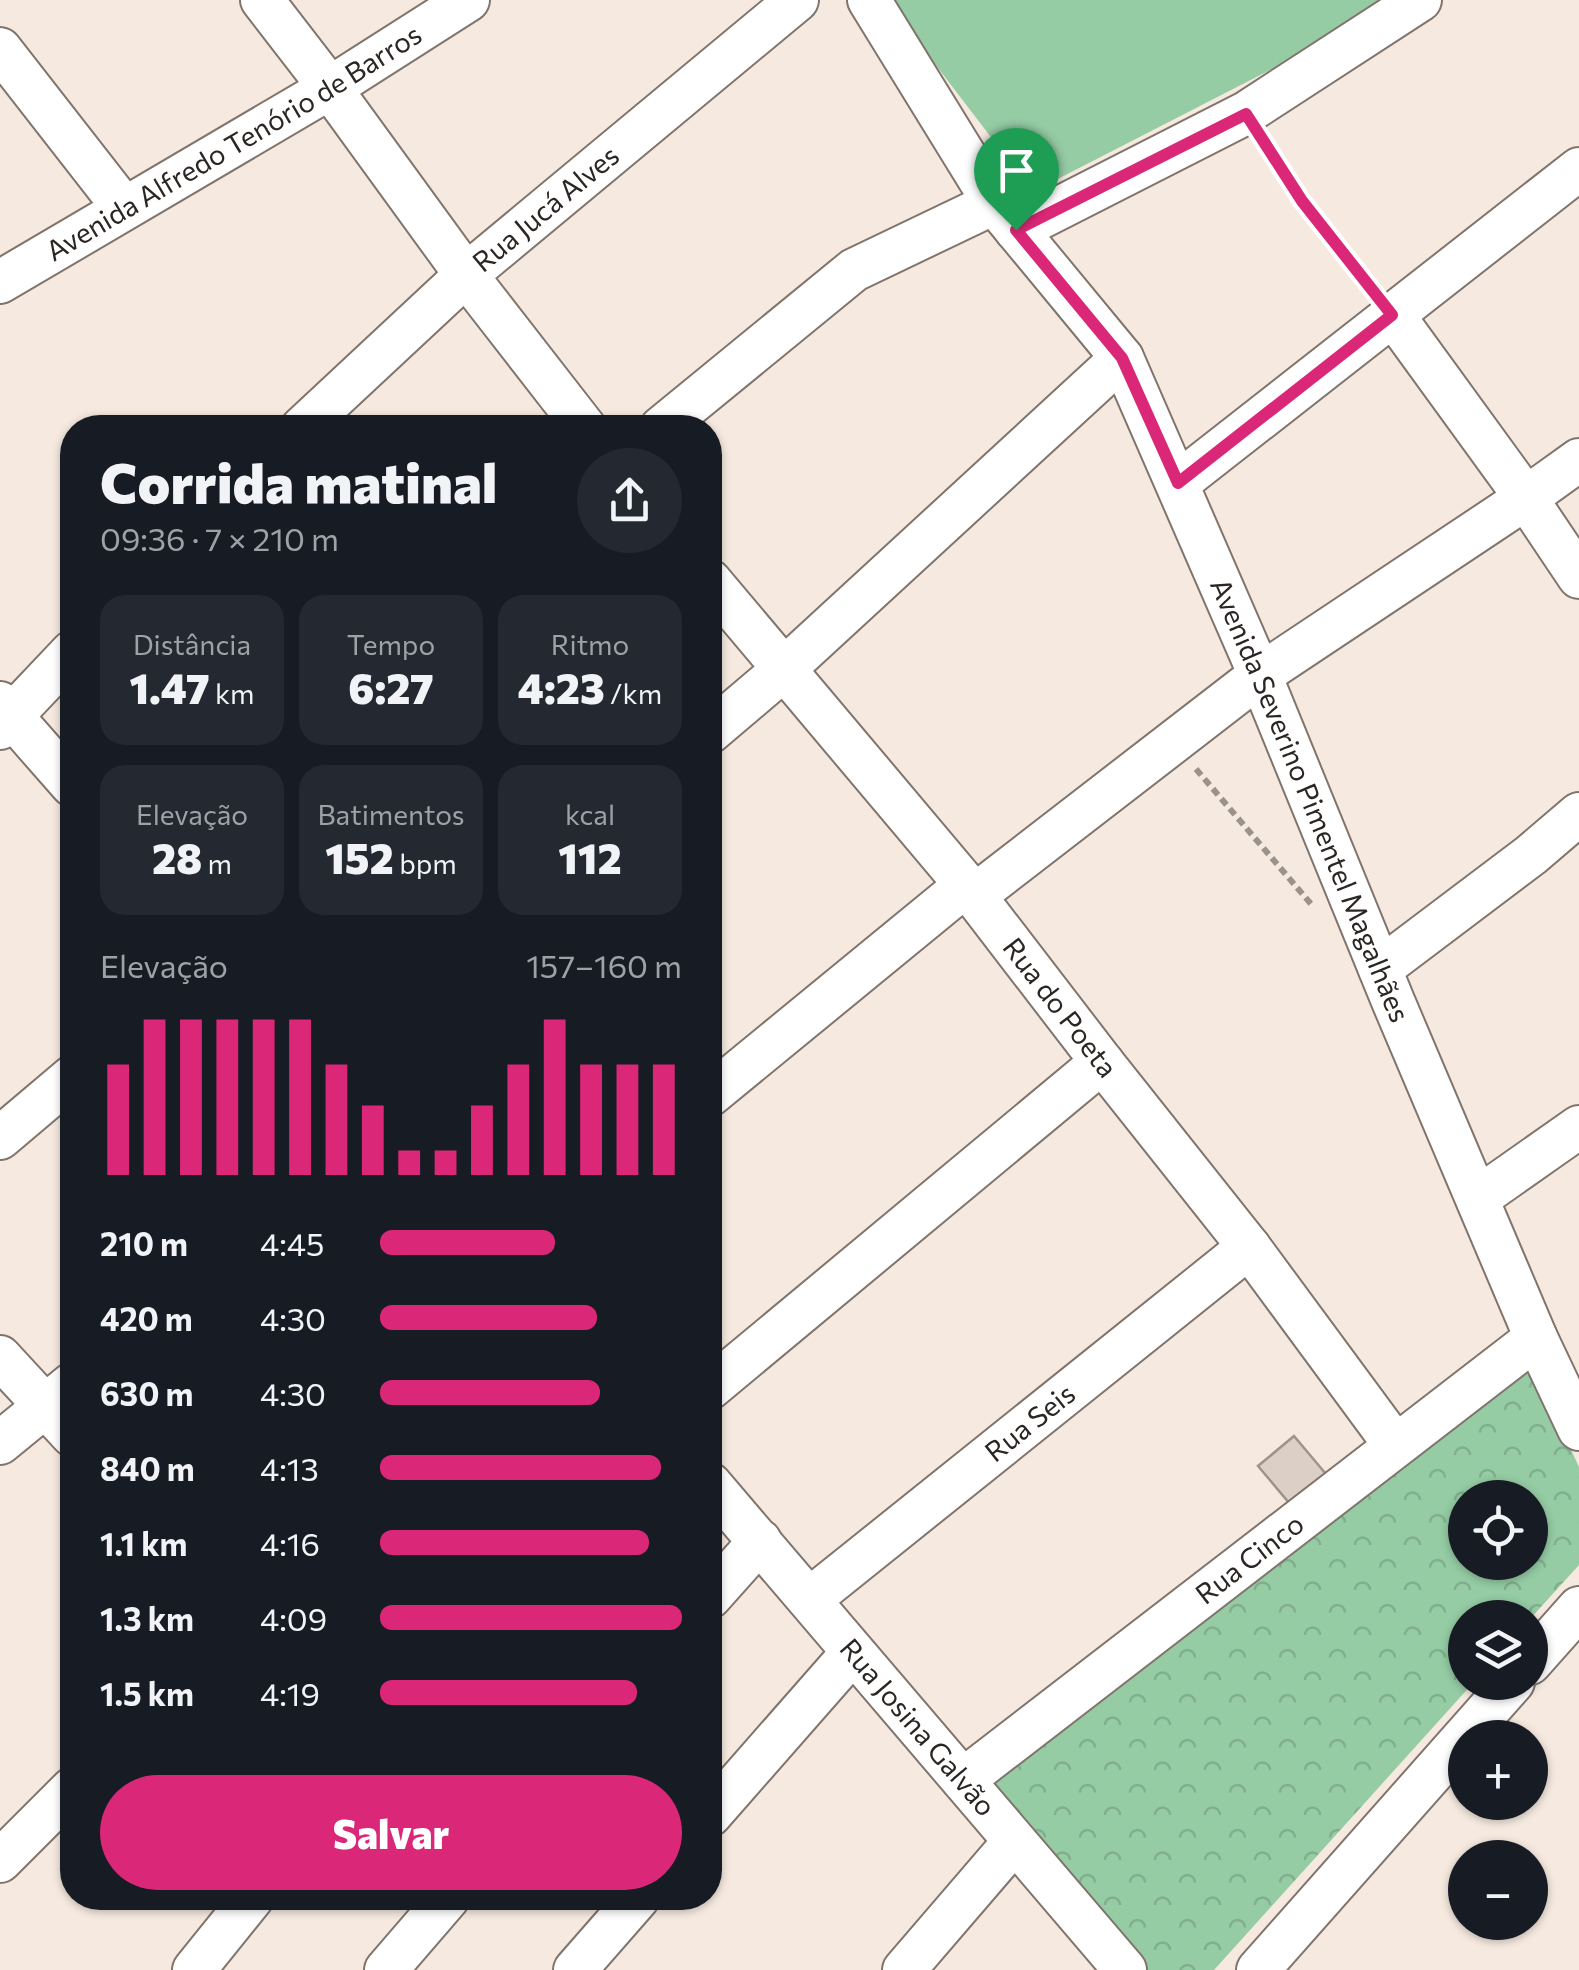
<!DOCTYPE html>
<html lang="pt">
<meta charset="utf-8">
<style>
body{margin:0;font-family:Commissioner,sans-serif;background:#242831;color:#f1f3f6;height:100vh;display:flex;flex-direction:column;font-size:38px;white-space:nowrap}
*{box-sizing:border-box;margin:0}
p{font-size:32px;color:#9ea1a6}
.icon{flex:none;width:55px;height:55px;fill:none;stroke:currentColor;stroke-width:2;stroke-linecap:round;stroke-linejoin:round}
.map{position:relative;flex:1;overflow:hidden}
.sheet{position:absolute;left:60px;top:415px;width:662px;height:1495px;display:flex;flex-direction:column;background:#171b24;border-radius:40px;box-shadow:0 2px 8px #0004}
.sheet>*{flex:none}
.tools{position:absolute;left:1448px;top:1480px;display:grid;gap:20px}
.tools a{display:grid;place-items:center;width:100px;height:100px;border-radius:50%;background:#171b24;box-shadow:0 2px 8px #0004;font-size:50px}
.pin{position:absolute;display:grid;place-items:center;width:85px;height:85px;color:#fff;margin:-102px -42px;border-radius:50% 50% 50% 0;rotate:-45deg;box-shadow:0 0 10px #0007}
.pin .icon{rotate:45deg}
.round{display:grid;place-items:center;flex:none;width:105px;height:105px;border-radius:52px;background:#242831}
.head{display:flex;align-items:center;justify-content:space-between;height:170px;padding:0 40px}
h1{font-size:55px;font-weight:800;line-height:75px}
.metrics{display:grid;grid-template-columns:repeat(3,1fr);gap:15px;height:170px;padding:10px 40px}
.metrics div{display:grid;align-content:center;border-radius:25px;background:#242831;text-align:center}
.metrics b{font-size:42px;font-weight:800}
.metrics small{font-size:28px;font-weight:400}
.metrics p{font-size:28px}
.chart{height:280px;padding:20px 40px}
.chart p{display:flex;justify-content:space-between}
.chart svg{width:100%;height:180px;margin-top:10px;stroke:#db2777;stroke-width:6}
.button{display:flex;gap:20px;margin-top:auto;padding:20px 40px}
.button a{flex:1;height:115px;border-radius:60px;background:#db2777;color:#fff;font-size:40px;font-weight:800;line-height:115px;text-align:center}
ul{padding:0 40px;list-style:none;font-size:32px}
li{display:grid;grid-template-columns:160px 120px 1fr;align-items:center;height:75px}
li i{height:25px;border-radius:12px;background:#db2777}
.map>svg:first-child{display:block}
.green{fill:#95cca4}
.forest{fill:url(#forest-crowns);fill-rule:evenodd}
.building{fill:#dcd0c6;stroke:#9e938a;stroke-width:2.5}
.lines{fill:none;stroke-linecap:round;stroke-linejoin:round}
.minor-casing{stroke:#80746c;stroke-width:46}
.path{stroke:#9a928b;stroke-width:6;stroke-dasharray:8 5;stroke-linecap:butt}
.minor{stroke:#fff;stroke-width:42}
.route-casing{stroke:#fff;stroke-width:20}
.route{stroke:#db2777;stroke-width:12}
.labels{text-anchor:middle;stroke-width:8;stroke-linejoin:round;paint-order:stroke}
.street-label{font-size:28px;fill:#2b2623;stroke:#fff}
</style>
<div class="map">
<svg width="1579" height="1970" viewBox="0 0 1579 1970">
<defs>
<pattern id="forest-crowns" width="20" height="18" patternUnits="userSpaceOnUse" patternTransform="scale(2.5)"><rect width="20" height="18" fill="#95cca4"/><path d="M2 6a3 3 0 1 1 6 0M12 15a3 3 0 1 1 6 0" fill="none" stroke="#81af8d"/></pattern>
</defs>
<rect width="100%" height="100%" fill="#f6eae0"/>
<path class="green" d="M886,0H1406L1050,183H1026Z"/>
<path class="forest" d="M1530,1361L1579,1467V1565L1530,1619V1618H1465V1682L1473,1683L1214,1970H1129L985,1776ZM1465,1498H1530V1562H1465Z"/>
<path class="building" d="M1294,1436L1326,1474L1290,1504L1258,1466Z"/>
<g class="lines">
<defs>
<g id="minor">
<path d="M262,0L330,88L466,275L585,428"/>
<path id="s1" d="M869,0L994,203L1122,358L1260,675L1393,1001L1536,1338L1579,1429"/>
<path d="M0,49L124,208"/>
<path d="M1016,230L1246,113L1420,0"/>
<path id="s2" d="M0,282L330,88L468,0"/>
<path d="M1393,315L1526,498L1579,577"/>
<path id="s3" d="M302,428L466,275L797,0"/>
<path d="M661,428L854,270L994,203"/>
<path d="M1178,483L1579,169"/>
<path id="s4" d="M710,581L966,885L1102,1062L1249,1247L1395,1445"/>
<path d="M0,703L72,785"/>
<path d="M0,728L72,652"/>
<path d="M710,732L783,670L1122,358"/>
<path d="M974,896L1260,675L1526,498L1579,460"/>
<path d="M1380,969L1531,855L1579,814"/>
<path d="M710,1095L966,885"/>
<path d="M0,1138L72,1077"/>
<path d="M1478,1198L1579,1127"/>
<path d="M0,1357L72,1435"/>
<path d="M710,1388L1102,1062"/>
<path d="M0,1443L72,1384"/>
<path id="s5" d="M710,1484L1125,1970"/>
<path d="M710,1597L760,1541"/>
<path id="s6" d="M810,1599L1249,1247"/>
<path d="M1530,1663L1579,1608"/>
<path id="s7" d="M963,1780L1536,1338"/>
<path d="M710,1815L853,1652"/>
<path d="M0,1861L72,1789"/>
<path d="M194,1970L252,1898"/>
<path d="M386,1970L448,1898"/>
<path d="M575,1970L638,1898"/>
<path d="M904,1970L1014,1842"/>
<path d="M1258,1970L1513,1682"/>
</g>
</defs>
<use href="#minor" class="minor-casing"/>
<path class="path" d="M1266,144L1302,201L1371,287
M1196,769L1311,904"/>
<use href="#minor" class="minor"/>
</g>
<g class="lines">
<defs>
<path id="route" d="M1246,114L1302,201L1392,315L1178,483L1122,358L1016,230Z"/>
</defs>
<use href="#route" class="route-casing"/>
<use href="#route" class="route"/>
</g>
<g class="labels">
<g class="street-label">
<text dy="10" stroke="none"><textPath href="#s2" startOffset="272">Avenida Alfredo Tenório de Barros</textPath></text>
<text dy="10" stroke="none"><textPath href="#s3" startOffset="328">Rua Jucá Alves</textPath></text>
<text dy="10" stroke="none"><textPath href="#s1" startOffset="920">Avenida Severino Pimentel Magalhães</textPath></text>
<text dy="10" stroke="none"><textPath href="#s4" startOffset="552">Rua do Poeta</textPath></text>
<text dy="10" stroke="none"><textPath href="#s6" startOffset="282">Rua Seis</textPath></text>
<text dy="10" stroke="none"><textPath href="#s7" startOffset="362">Rua Cinco</textPath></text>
<text dy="10" stroke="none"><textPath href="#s5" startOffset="320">Rua Josina Galvão</textPath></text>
</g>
</g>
</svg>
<div class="tools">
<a><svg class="icon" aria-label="locate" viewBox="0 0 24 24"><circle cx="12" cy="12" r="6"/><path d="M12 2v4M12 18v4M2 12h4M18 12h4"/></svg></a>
<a><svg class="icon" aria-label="layers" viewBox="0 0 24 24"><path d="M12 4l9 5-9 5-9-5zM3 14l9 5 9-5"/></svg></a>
<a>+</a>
<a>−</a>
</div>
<div class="pin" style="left:1016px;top:230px;background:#1e9e55"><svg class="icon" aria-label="arrive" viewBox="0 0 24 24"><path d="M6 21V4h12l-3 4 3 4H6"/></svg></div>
<section class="sheet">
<div class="head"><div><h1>Corrida matinal</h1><p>09:36 · 7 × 210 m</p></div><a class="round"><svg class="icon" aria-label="share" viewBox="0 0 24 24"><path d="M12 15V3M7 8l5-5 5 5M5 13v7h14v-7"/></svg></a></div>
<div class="metrics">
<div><p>Distância</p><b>1.47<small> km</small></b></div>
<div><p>Tempo</p><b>6:27</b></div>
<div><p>Ritmo</p><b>4:23<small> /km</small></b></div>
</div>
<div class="metrics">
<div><p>Elevação</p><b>28<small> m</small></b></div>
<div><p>Batimentos</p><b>152<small> bpm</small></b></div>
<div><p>kcal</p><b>112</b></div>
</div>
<div class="chart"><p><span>Elevação</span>157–160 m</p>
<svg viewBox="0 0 160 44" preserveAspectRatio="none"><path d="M5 44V17M15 44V6M25 44V6M35 44V6M45 44V6M55 44V6M65 44V17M75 44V27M85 44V38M95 44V38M105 44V27M115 44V17M125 44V6M135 44V17M145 44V17M155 44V17"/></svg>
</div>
<ul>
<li><b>210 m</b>4:45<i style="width:58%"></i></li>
<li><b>420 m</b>4:30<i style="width:72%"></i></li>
<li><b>630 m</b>4:30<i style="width:73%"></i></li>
<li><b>840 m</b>4:13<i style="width:93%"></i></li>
<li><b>1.1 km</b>4:16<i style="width:89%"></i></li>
<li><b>1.3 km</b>4:09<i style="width:100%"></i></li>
<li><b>1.5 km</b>4:19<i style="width:85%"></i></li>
</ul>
<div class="button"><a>Salvar</a></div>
</section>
</div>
